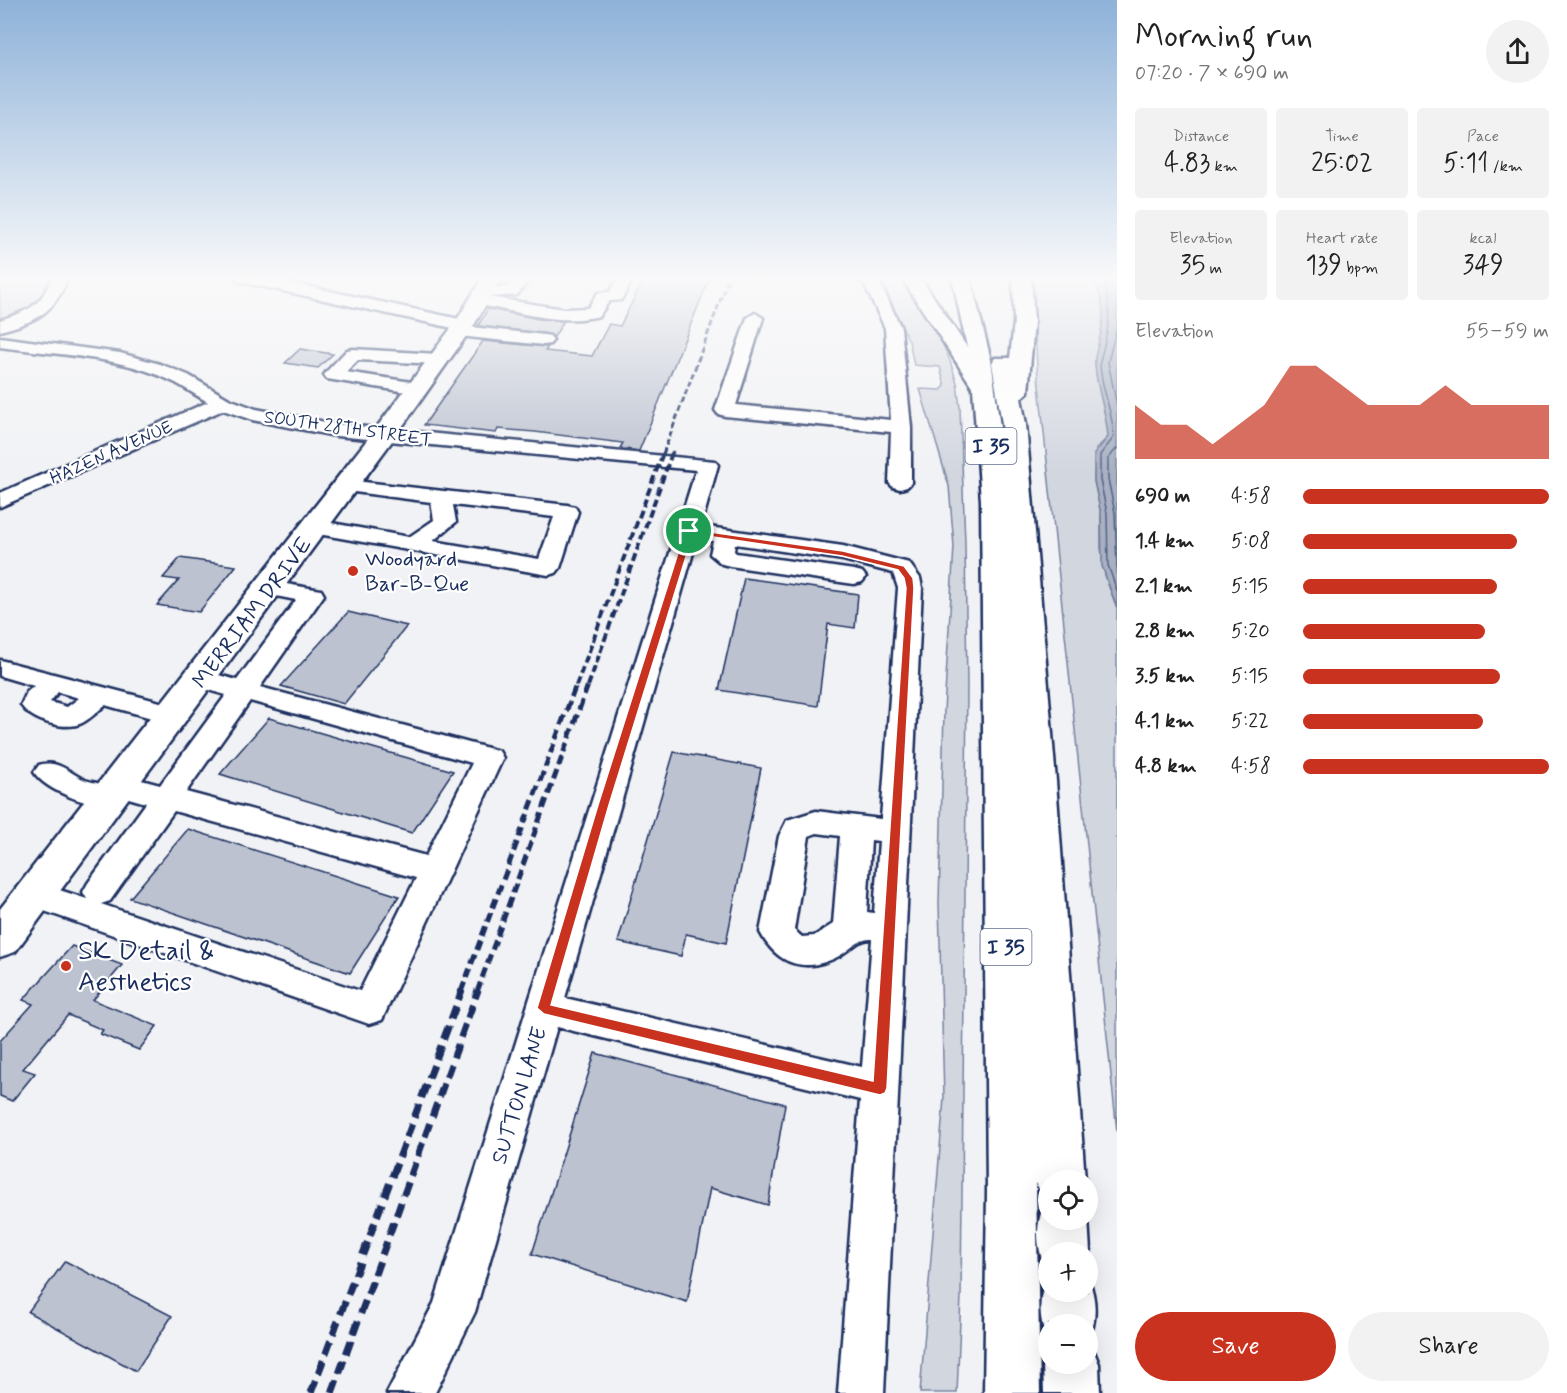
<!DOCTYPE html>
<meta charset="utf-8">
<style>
body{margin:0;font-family:Mynerve,sans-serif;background:#f2f2f2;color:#222;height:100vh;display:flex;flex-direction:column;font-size:22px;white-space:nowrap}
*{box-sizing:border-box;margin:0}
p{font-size:20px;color:#767676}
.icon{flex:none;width:33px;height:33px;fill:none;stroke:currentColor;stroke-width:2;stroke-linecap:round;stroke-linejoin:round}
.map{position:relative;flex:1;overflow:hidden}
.side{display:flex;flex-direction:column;background:#fff;width:450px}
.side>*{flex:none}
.buttons{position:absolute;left:1038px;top:1170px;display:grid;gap:12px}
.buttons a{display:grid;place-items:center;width:60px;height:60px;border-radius:50%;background:#fff;box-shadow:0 6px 24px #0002;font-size:30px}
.pin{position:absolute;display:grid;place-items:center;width:51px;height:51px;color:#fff;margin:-26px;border:3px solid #fff;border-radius:50%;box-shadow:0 2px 6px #0007}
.round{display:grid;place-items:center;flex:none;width:63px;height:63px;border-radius:32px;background:#f2f2f2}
.head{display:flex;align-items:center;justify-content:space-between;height:102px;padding:0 18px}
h1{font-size:33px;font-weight:600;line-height:45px}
.stats{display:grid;grid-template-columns:repeat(3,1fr);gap:9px;height:102px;padding:6px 18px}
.stats div{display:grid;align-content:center;border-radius:6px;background:#f2f2f2;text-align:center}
.stats b{font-size:26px;font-weight:600}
.stats small{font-size:16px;font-weight:400}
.stats p{font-size:16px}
.chart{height:168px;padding:12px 18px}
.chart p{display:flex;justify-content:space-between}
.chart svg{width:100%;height:108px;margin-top:6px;fill:#c8321e;opacity:.7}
.cta{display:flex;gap:12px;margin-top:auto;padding:12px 18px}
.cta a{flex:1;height:69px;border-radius:36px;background:#c8321e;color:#fff;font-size:24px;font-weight:600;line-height:69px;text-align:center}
.cta a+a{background:#f2f2f2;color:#222}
ul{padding:0 18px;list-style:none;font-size:20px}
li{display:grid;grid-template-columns:96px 72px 1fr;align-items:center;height:45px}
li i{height:15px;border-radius:8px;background:#c8321e}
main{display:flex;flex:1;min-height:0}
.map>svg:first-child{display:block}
.green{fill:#d2d6df;stroke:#76829e;stroke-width:1.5}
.water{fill:#a8b0c2;stroke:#707c9a;stroke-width:1.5}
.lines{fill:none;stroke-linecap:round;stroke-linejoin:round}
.shore{stroke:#536386;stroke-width:1.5}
.building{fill:#bcc2d0;stroke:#1b2f5e;stroke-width:1.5}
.minor-casing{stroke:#1b2f5e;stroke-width:5}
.major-casing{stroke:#1b2f5e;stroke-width:5}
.highway-casing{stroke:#1b2f5e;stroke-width:5}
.minor{fill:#fff;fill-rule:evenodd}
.major{fill:#fff;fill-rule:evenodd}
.highway{fill:#fff;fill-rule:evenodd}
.rail-far3{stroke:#1b2f5e;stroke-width:3;stroke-dasharray:6 3;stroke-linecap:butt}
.rail-far2{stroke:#1b2f5e;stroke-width:4;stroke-dasharray:8 4;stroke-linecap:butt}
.rail-far1{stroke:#1b2f5e;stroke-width:5;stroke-dasharray:10 5;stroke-linecap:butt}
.rail{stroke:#1b2f5e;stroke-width:7;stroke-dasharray:14 7;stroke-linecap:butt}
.route{fill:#c8321e;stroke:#fff;stroke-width:1.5;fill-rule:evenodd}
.poi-dot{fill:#c8321e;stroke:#fff;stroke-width:2}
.labels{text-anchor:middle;stroke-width:4.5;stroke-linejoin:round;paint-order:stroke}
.far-street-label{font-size:18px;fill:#1b2f5e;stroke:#fff}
.shield{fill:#fff;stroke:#5f6d8e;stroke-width:1.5}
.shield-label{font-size:21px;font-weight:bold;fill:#1b2f5e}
.poi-label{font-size:22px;fill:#1b2f5e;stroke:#fff;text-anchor:start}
.street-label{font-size:22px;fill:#1b2f5e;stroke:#fff}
.near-poi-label{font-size:27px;fill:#1b2f5e;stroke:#fff;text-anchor:start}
</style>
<main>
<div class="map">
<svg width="1117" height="1393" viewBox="0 0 1117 1393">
<rect width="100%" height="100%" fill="#f1f2f5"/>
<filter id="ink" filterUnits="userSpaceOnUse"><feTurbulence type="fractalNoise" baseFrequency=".0167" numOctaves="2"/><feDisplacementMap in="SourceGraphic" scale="12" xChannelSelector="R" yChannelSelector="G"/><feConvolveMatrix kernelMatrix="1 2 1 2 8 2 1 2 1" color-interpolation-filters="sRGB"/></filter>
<g filter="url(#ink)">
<path class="green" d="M0,277H50C41,308 28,310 0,320Z
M880,277H902L941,340L950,361L957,383L960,408L965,543L967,687L961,1296L957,1393H920L944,1098L939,903L944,711L954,546L949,486L920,389L941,390L945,386L940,367L914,365L909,341Z
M1032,277H1092C1105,298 1105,318 1099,341C1098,348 1094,356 1095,364C1096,389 1107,412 1108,437L1096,449L1094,481L1101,514V548L1106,579L1117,608V1132L1037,366Z"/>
<path class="water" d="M1092,277H1113L1117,287V608L1102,566L1101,514L1094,481V454L1108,437C1107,412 1096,389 1095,363C1094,356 1098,348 1099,340C1105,318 1105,298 1092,277Z"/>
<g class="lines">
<path class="shore" d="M1117,287L1107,283L1104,286C1111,305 1110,322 1105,341C1104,348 1100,357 1100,364C1101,389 1113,412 1114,437L1100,455V480L1107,513L1108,565L1117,591
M1117,326L1108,362L1117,406
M1117,448L1108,459V479L1115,513L1117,568"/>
</g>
<path class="building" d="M645,277H710L639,451L620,448L623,443L535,432L498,429L496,433L424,425L483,341L548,347L545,351L592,356L609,324L620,326Z
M488,309L538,319L564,321L554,337L544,333L478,326Z
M300,349L333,354L318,368L285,363Z
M180,558L236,566L199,612L157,605L179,580L163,578Z
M744,578L858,594L855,628L828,624L818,706L719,690Z
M348,612L407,626L344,704L281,686Z
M269,718L453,771L412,833L220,774Z
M674,752L761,768L726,943L686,934L681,956L618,942Z
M188,829L399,896L350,973L130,898Z
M72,946L122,965L93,1000L157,1026L139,1050L100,1034L103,1030L68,1015L23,1069L35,1073L12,1101L0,1096V1041L33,1004L23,1000Z
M595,1053L785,1104L768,1205L710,1188L687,1302L532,1254Z
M65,1261L172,1316L136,1371L28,1312Z"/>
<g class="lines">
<defs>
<path id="minor" d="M52,277H68C55,313 35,322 0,331V320C28,311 41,307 52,277Z
M233,277H264L464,320L470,321L472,325L471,327L544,335L550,336L553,340L550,344L544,345L459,336L453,335L451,331L453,328L241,282Z
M515,277H532L517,295L489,297L564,309L588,308L598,293L610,292L618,277H634L621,300L609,301L599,316C561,326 516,311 479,305L471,300L478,295L476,292L478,289L507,287Z
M861,277H877L901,328L911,427V483L907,487L900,489L893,487L889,483L891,432L725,416L718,414L715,410L747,318L755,313L763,318L736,405L891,420L885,328Z
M0,337L120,353L160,364L188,375L229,399L256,409L336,424L715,461L718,465L701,526L843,546L909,563L920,578L922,588L884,1393H838L860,1100L557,1027L475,1312L435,1393H387L434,1303L696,470L336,436L252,420L223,410L0,507V493L208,402C197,396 187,389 176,383C123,356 58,355 0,347ZM697,539L713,541L710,554L722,564L730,566L854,584L862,582L866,577L862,572L854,570L736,553L734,551L735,544L843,560L893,573L898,588L881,819L816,811L787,820L779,836L760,932C777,965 806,974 839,956C850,950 859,938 872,939L862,1067L565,998ZM817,833L840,836L833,924L814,936L802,937L794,930L809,836ZM871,840L879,841L874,913L867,912Z
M353,349L438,354L444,355L447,359L444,363L438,364L358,360L346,372L425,384L427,388L425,392L418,394L327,379L324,375L327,371L347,350Z
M346,480L567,505L575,507L578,512L560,568L556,573L548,575L307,532L304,527L307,522L315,520L409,537L434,520L431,502L339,490L335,486L339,482ZM453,505L554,517L539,559L433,541L456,522Z
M269,581L321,590L324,595L260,687L499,751L503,758L382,1020L369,1024L24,904L19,895L24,886L35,882L87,899L83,892L88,883L146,803L125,797L121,805C99,811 46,792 34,772L39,765C58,759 68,772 85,780C91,782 98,783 104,785L109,778L119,774L160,785L226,695L191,685L187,679L191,673L200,670L237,680L296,600L261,593L257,588L261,583ZM250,701L472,763L426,856L186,792ZM174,811L416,878L360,991L101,904L110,901Z
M0,660L183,708L187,715L183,722L173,724L105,705C98,711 90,719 82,723C65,731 31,721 21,705L27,692L34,686L0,676ZM58,692L79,698L67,707L50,702Z"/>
<path id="major" d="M483,277H502L474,325L392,441L15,952L0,957V909L374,431L455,323Z"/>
<path id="highway" d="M901,277H920L967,347L952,277H970L991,360L1004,457L1002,424L992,363L995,358H1010L1014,322L1013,277H1031L1034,322L1028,392L1021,398L1026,424L1056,781L1085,1180H1048V1200L1043,1197L1036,1183L1040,1393H984L987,1191L981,501L973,388Z
M1048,1201V1220L1088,1218L1090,1252L1088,1258V1252H1048V1271L1046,1270C1036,1246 1035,1226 1045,1202Z
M1048,1273V1292H1088V1277C1097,1301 1097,1319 1088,1342V1324H1048V1342C1038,1317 1038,1299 1048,1273Z
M1088,1343L1091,1344L1099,1364L1100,1393H1044L1043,1364L1048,1351V1364H1088Z"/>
</defs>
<use href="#minor" class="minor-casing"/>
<use href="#major" class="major-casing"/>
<use href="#highway" class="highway-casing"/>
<use href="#minor" class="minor"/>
<use href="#major" class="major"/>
<use href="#highway" class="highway"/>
<path class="rail-far3" d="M663,454L729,277
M672,454L673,451"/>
<path class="rail-far2" d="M576,686L663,453
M588,686L672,453"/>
<path class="rail-far1" d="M461,992L576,685
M477,992L588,685"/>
<path class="rail" d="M311,1393L462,990
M332,1393L478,990"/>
</g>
</g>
<linearGradient id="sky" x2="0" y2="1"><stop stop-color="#8eb2d9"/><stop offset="0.59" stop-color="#f9f9fa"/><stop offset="1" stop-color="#f9f9fa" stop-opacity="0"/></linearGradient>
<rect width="1117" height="472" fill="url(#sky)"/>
<path class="route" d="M689,529L843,551L904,566L913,578L914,588L887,1088L885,1093L880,1095L544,1014L537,1008L598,805L685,531ZM693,534L842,556L898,570L904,578L906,588L873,1081L551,1005L609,805Z"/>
<g class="poi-dot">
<circle cx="353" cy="571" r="6"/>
<circle cx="66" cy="966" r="6"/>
</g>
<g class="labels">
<g class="far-street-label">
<text transform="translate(348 428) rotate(8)" y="6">SOUTH 28TH STREET</text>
<text transform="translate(111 452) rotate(-24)" y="6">HAZEN AVENUE</text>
</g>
<g class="shield">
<rect x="965.5" y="428" width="51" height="36" rx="4.5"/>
<rect x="980.5" y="929" width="51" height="36" rx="4.5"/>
</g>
<g class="shield-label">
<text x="991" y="453">I 35</text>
<text x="1006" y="954">I 35</text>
</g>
<g class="poi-label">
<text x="365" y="566">Woodyard<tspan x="365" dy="25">Bar-B-Que</tspan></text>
</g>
<g class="street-label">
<text transform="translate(251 612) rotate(-53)" y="8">MERRIAM DRIVE</text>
<text transform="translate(518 1095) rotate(-73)" y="8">SUTTON LANE</text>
</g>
<g class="near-poi-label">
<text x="78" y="959">SK Detail &amp;<tspan x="78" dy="31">Aesthetics</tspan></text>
</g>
</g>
</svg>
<div class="buttons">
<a><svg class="icon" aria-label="locate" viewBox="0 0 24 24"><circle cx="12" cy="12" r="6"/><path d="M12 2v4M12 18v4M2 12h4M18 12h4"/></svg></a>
<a>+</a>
<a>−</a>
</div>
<div class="pin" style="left:689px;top:531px;background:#1e9e55"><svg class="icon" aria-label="arrive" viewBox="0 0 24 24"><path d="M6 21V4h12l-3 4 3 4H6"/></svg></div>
</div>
<section class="side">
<div class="head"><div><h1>Morning run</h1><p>07:20 · 7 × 690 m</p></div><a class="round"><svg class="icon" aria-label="share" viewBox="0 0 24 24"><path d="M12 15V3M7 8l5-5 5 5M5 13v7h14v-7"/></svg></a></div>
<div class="stats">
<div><p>Distance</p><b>4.83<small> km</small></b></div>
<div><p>Time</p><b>25:02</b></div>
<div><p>Pace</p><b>5:11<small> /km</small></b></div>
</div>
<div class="stats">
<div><p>Elevation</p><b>35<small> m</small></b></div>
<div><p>Heart rate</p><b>139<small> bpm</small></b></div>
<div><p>kcal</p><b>349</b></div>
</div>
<div class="chart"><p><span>Elevation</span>55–59 m</p>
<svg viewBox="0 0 160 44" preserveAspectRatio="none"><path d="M0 44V22L10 30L20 30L30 38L40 30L50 22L60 6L70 6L80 14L90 22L100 22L110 22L120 14L130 22L140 22L150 22L160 22V44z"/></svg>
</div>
<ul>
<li><b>690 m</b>4:58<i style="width:100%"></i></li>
<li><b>1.4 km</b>5:08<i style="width:87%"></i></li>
<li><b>2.1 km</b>5:15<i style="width:79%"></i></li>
<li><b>2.8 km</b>5:20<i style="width:74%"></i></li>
<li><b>3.5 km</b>5:15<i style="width:80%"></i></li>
<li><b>4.1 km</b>5:22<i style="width:73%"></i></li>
<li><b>4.8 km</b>4:58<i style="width:100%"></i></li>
</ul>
<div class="cta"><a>Save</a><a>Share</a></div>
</section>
</main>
